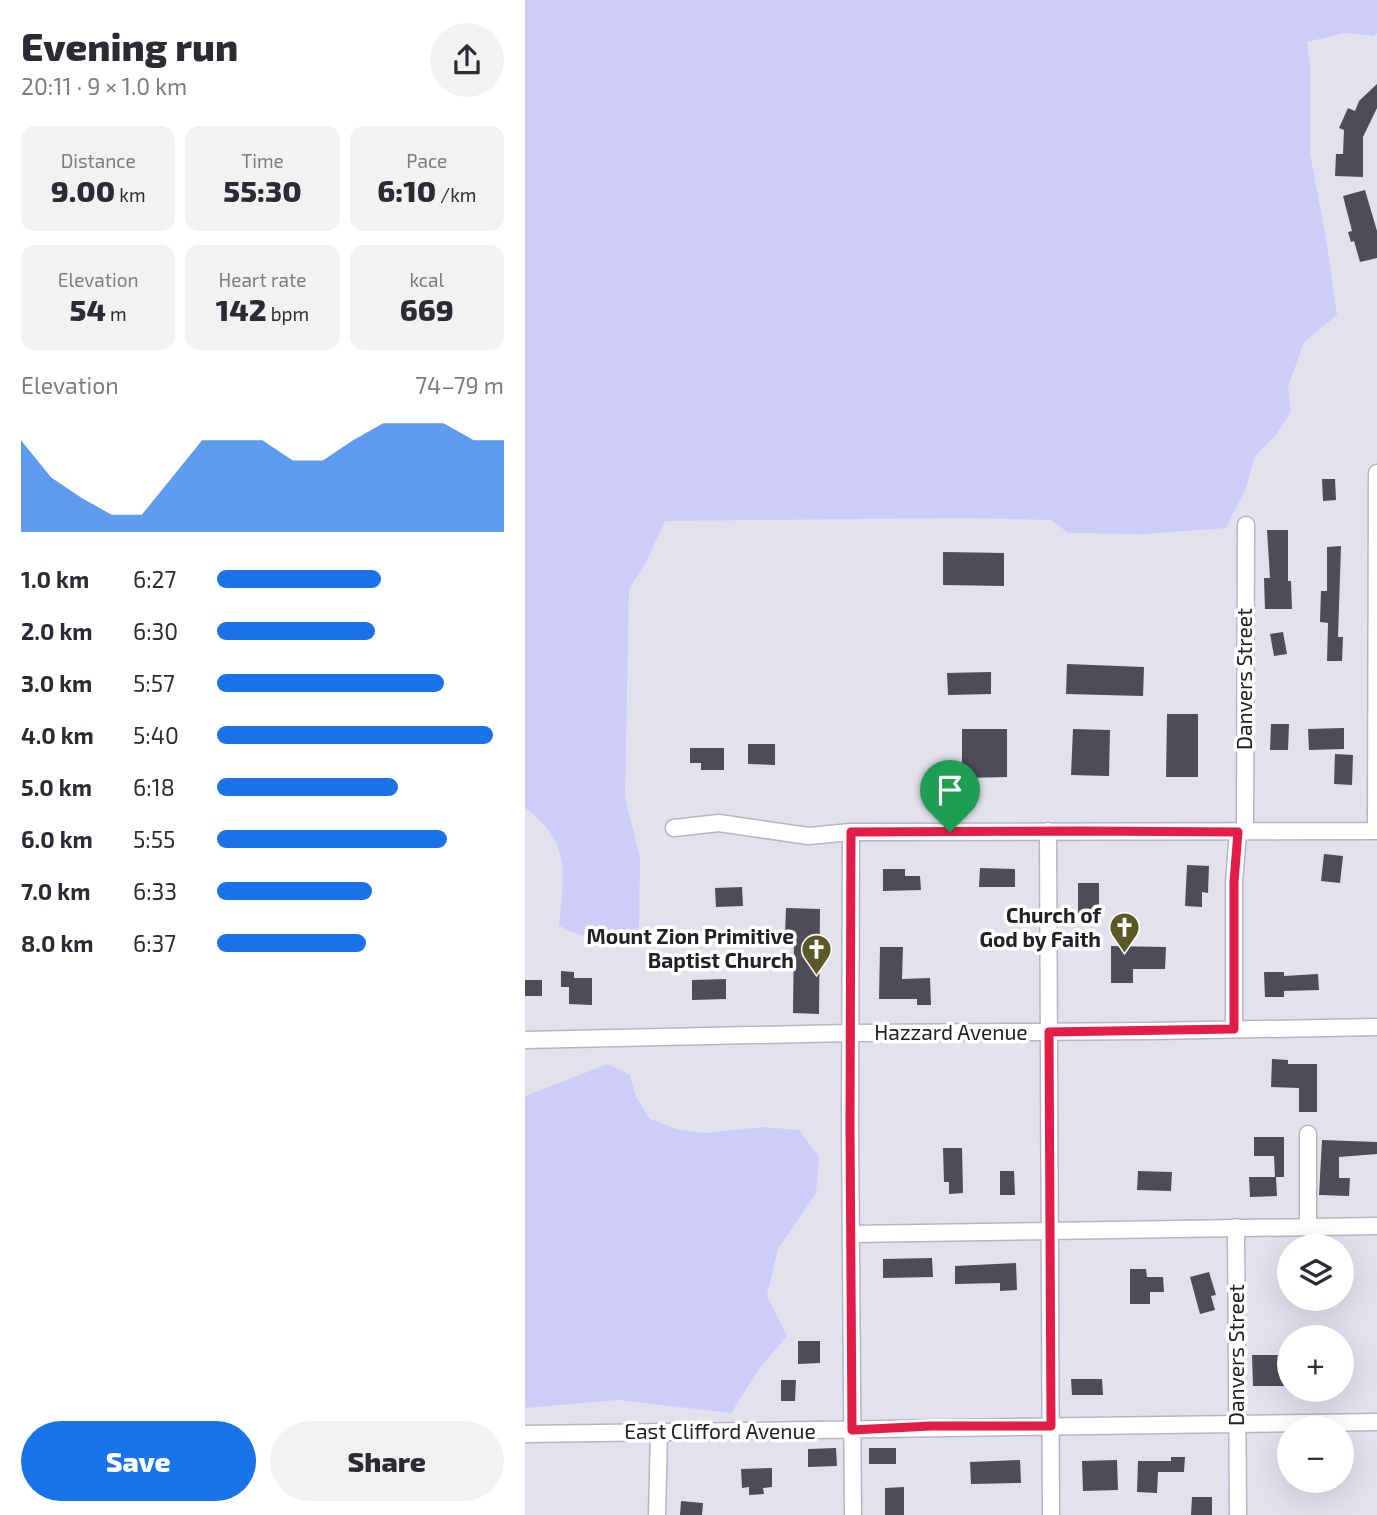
<!DOCTYPE html>
<meta charset="utf-8">
<style>
body{margin:0;font-family:"Exo 2",sans-serif;background:#f2f2f3;color:#2b2b33;height:100vh;display:flex;flex-direction:column;font-size:26px;white-space:nowrap}
*{box-sizing:border-box;margin:0}
p{font-size:23px;color:#7c7c81}
.icon{flex:none;width:38px;height:38px;fill:none;stroke:currentColor;stroke-width:2;stroke-linecap:round;stroke-linejoin:round}
.map{position:relative;flex:1;overflow:hidden}
.details{display:flex;flex-direction:column;background:#fff;width:525px}
.details>*{flex:none}
.fabs{position:absolute;left:752px;top:1234px;display:grid;gap:14px}
.fabs a{display:grid;place-items:center;width:77px;height:77px;border-radius:50%;background:#fff;box-shadow:0 7px 28px #0002;font-size:35px}
.pin{position:absolute;display:grid;place-items:center;width:60px;height:60px;color:#fff;margin:-72px -30px;border-radius:50% 50% 50% 0;rotate:-45deg;box-shadow:0 0 7px #0007}
.pin .icon{rotate:45deg}
.round{display:grid;place-items:center;flex:none;width:74px;height:74px;border-radius:37px;background:#f2f2f3}
.head{display:flex;align-items:center;justify-content:space-between;height:119px;padding:0 21px}
h1{font-size:38px;font-weight:800;line-height:52px}
.metrics{display:grid;grid-template-columns:repeat(3,1fr);gap:10px;height:119px;padding:7px 21px}
.metrics div{display:grid;align-content:center;border-radius:14px;background:#f2f2f3;text-align:center}
.metrics b{font-size:30px;font-weight:800}
.metrics small{font-size:19px;font-weight:400}
.metrics p{font-size:19px}
.chart{height:196px;padding:14px 21px}
.chart p{display:flex;justify-content:space-between}
.chart svg{width:100%;height:126px;margin-top:7px;fill:#1a73e8;opacity:.7}
.action{display:flex;gap:14px;margin-top:auto;padding:14px 21px}
.action a{flex:1;height:80px;border-radius:42px;background:#1a73e8;color:#fff;font-size:28px;font-weight:800;line-height:80px;text-align:center}
.action a+a{background:#f2f2f3;color:#2b2b33}
ul{padding:0 21px;list-style:none;font-size:23px}
li{display:grid;grid-template-columns:112px 84px 1fr;align-items:center;height:52px}
li i{height:18px;border-radius:9px;background:#1a73e8}
main{display:flex;flex:1;min-height:0}
.map>svg:first-child{display:block}
.green{fill:#cfccfa}
.building{fill:#4d4c57}
.lines{fill:none;stroke-linecap:round;stroke-linejoin:round}
.minor-casing{stroke:#b6b6c2;stroke-width:19}
.minor{stroke:#fff;stroke-width:16}
.route-casing{stroke:#fff;stroke-width:14}
.route{stroke:#e11d48;stroke-width:9}
.labels{text-anchor:middle;stroke-width:7;stroke-linejoin:round;paint-order:stroke}
.street-label{font-size:21px;fill:#212126;stroke:#fff}
.poi-label{font-size:21px;font-weight:bold;fill:#212126;stroke:#fff;text-anchor:end}
</style>
<main>
<section class="details">
<div class="head"><div><h1>Evening run</h1><p>20:11 · 9 × 1.0 km</p></div><a class="round"><svg class="icon" aria-label="share" viewBox="0 0 24 24"><path d="M12 15V3M7 8l5-5 5 5M5 13v7h14v-7"/></svg></a></div>
<div class="metrics">
<div><p>Distance</p><b>9.00<small> km</small></b></div>
<div><p>Time</p><b>55:30</b></div>
<div><p>Pace</p><b>6:10<small> /km</small></b></div>
</div>
<div class="metrics">
<div><p>Elevation</p><b>54<small> m</small></b></div>
<div><p>Heart rate</p><b>142<small> bpm</small></b></div>
<div><p>kcal</p><b>669</b></div>
</div>
<div class="chart"><p><span>Elevation</span>74–79 m</p>
<svg viewBox="0 0 160 44" preserveAspectRatio="none"><path d="M0 44V12L10 25L20 32L30 38L40 38L50 25L60 12L70 12L80 12L90 19L100 19L110 12L120 6L130 6L140 6L150 12L160 12V44z"/></svg>
</div>
<ul>
<li><b>1.0 km</b>6:27<i style="width:57%"></i></li>
<li><b>2.0 km</b>6:30<i style="width:55%"></i></li>
<li><b>3.0 km</b>5:57<i style="width:79%"></i></li>
<li><b>4.0 km</b>5:40<i style="width:96%"></i></li>
<li><b>5.0 km</b>6:18<i style="width:63%"></i></li>
<li><b>6.0 km</b>5:55<i style="width:80%"></i></li>
<li><b>7.0 km</b>6:33<i style="width:54%"></i></li>
<li><b>8.0 km</b>6:37<i style="width:52%"></i></li>
</ul>
<div class="action"><a>Save</a><a>Share</a></div>
</section>
<div class="map">
<svg width="852" height="1515" viewBox="0 0 852 1515">
<rect width="100%" height="100%" fill="#e2e2ef"/>
<path class="green" d="M0,0H852V33L848,36L820,33L782,42L785,67V153L802,244L812,315L779,342L763,387L766,412L750,436L730,456L721,488L701,528L619,534L543,533L526,520L440,518L140,521L121,562L104,589L100,797L115,857L114,932C80,943 65,940 34,926C39,873 47,843 0,808Z
M83,1064L105,1075L111,1097L125,1119L155,1130L180,1133L238,1127L274,1130L294,1157L291,1193L253,1249L242,1296L262,1336L234,1369L206,1413L93,1400L0,1408V1096Z"/>
<path class="building" d="M852,84V108L838,137V177L810,176L811,154H818L819,130L814,128L823,108L830,111L834,101Z
M840,190L852,231V258L835,262L829,241L826,242L823,232L827,231L818,196Z
M797,479H810L811,500L798,501Z
M742,530H763V581H766L767,609H740L739,578H745Z
M816,546L813,637H818L817,661H802L803,623L795,622L796,591H802V547Z
M418,552L479,553V586L418,585Z
M758,632L762,654L749,656L745,634Z
M542,664L619,667L618,696L541,694Z
M466,672V694L423,695L422,673Z
M642,714H673V777H641Z
M746,724H764L763,750H745Z
M819,728V749L784,750L783,729Z
M437,729H482V777L437,778Z
M548,729L585,730L584,776L546,775Z
M223,744H250V765L223,764Z
M165,748H199V770H176V763H165Z
M810,754L828,755L827,785L809,784Z
M799,854L818,856L815,883L796,881Z
M662,865L684,866L683,893L677,892V907L660,906Z
M455,868L490,869V887H454Z
M358,869H380V876H395L396,890L358,891Z
M553,883H574V914L553,915Z
M217,887L218,906L191,907L190,888Z
M261,908L295,909L294,1014L268,1013L269,935H260Z
M586,946L641,947L640,969H608V983H586Z
M355,947H378L377,979L405,978L406,1005H392V999H354Z
M36,971L49,972V978H67V1005L44,1004V987H36Z
M739,972H759V976L793,974L794,990L759,991V997H740Z
M201,979V999L167,1000V980Z
M0,980H17V996H0Z
M747,1059L763,1060V1064H792V1112H774V1088L746,1087Z
M729,1137H759V1177H751L752,1196L725,1197L724,1177H750L749,1156H729Z
M797,1140L852,1142V1154L814,1157V1178H825L824,1196L794,1195Z
M418,1148H437L438,1193L424,1194V1182H419Z
M475,1171H489L490,1195H475Z
M613,1171L647,1172L646,1191L612,1190Z
M407,1258L408,1277L358,1278V1259Z
M491,1263L492,1290L475,1291V1283L430,1284V1266Z
M605,1269H621L622,1277H638L639,1292H625V1304H605Z
M684,1272L691,1295L686,1296L690,1310L675,1314L665,1277Z
M273,1341H295V1363L273,1364Z
M727,1355H753V1372L765,1371V1386H728Z
M546,1379H577L578,1395H547Z
M256,1380H271L270,1401H256Z
M311,1448L312,1466L283,1467V1449Z
M344,1448H371V1464H344Z
M646,1457H660L659,1472H633L632,1493L612,1492L613,1461H646Z
M495,1460L496,1483L446,1484L445,1462Z
M592,1460L593,1490L558,1491L557,1461Z
M247,1468V1487L238,1488L239,1494L224,1495V1487L217,1488L216,1469Z
M379,1487V1515H360V1488Z
M667,1497H687V1515H666Z
M156,1501L178,1503L177,1515H155Z"/>
<g class="lines">
<defs>
<path id="minor" d="M149,828L194,823L283,836L326,832L852,831
M523,831L526,1515
M851,831L852,473
M326,832L325,1126L328,1515
M720,832L721,525
M709,1029V882L713,832
M0,1040L325,1033L627,1031L852,1027
M783,1226V1134
M711,1227L713,1515
M326,1234L852,1226
M0,1434L852,1422
M132,1515L134,1432"/>
</defs>
<use href="#minor" class="minor-casing"/>
<use href="#minor" class="minor"/>
</g>
<g class="lines">
<defs>
<path id="route" d="M557,831L713,832L709,882V1029L524,1032L526,1426H406L327,1430L325,1126L326,832Z"/>
</defs>
<use href="#route" class="route-casing"/>
<use href="#route" class="route"/>
</g>
<defs>
<symbol id="church-pin" viewBox="-11 -11 22 30"><path d="M0 17L-7.5 6A9.5 9.5 0 1 1 7.5 6Z" fill="#5b5926" stroke="#fff"/><path d="M-1.2-6h2.4v3.5h3.3v2.4h-3.3V6h-2.4V-.1h-3.3v-2.4h3.3Z" fill="#fff"/></symbol>
</defs>
<g fill-rule="evenodd">
<use href="#church-pin" x="582" y="910" width="35" height="47"/>
<use href="#church-pin" x="274" y="932" width="35" height="47"/>
</g>
<g class="labels">
<g class="street-label">
<text transform="translate(720 679) rotate(-90)" y="7">Danvers Street</text>
<text x="426" y="1040">Hazzard Avenue</text>
<text transform="translate(712 1355) rotate(-90)" y="7">Danvers Street</text>
<text x="195" y="1439">East Clifford Avenue</text>
</g>
<g class="poi-label">
<text x="576" y="923">Church of<tspan x="576" dy="24">God by Faith</tspan></text>
<text x="269" y="944">Mount Zion Primitive<tspan x="269" dy="24">Baptist Church</tspan></text>
</g>
</g>
</svg>
<div class="fabs">
<a><svg class="icon" aria-label="layers" viewBox="0 0 24 24"><path d="M12 4l9 5-9 5-9-5zM3 14l9 5 9-5"/></svg></a>
<a>+</a>
<a>−</a>
</div>
<div class="pin" style="left:425px;top:832px;background:#1e9e55"><svg class="icon" aria-label="arrive" viewBox="0 0 24 24"><path d="M6 21V4h12l-3 4 3 4H6"/></svg></div>
</div>
</main>
